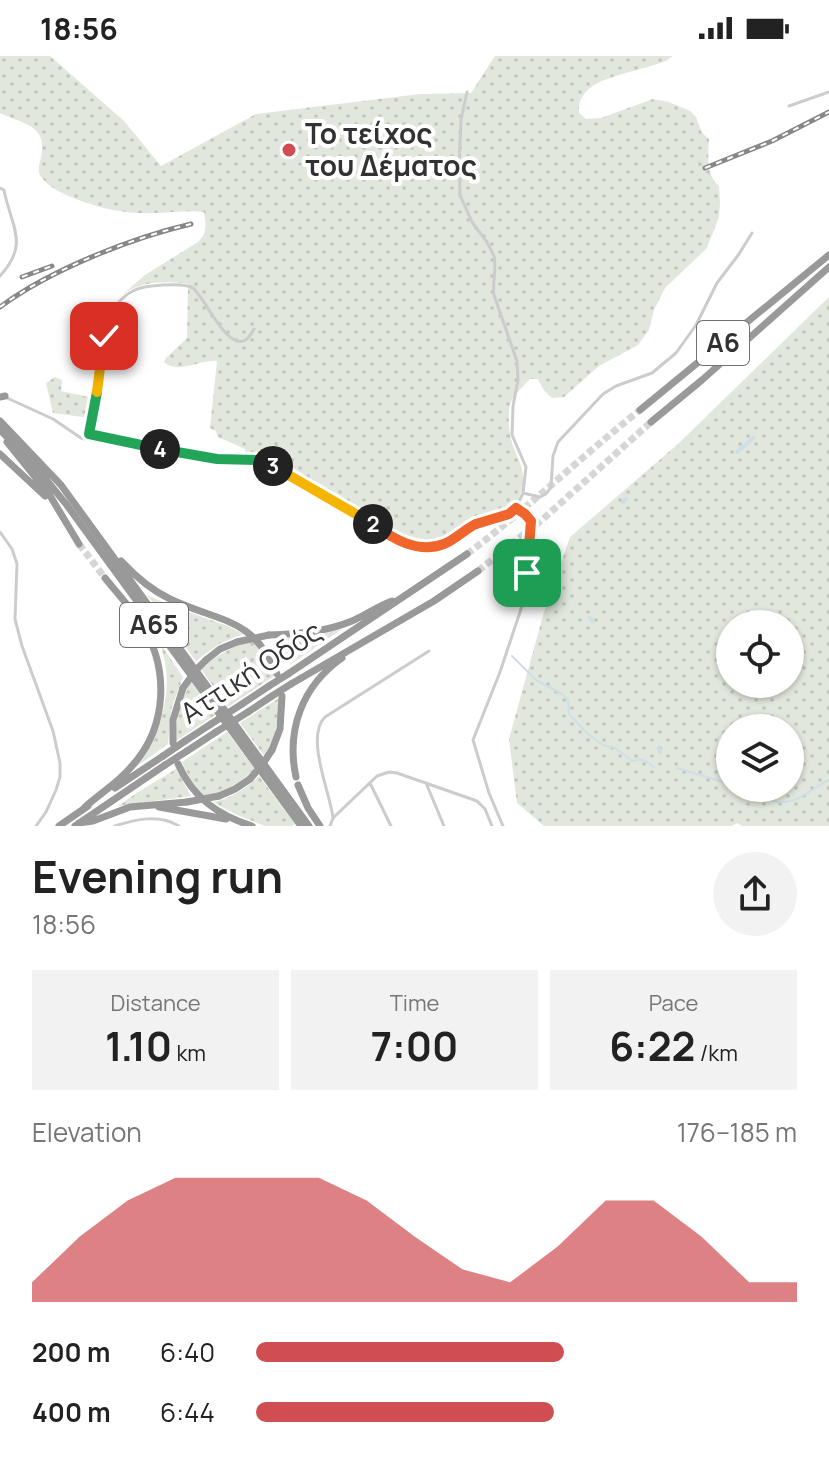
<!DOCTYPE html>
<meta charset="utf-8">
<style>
body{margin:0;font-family:Manrope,sans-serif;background:#f2f2f2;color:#222;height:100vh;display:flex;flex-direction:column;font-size:30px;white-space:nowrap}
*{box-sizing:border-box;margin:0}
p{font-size:26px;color:#767676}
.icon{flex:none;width:44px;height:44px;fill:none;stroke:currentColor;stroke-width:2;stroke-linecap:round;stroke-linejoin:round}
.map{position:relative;height:770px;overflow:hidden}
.side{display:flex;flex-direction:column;background:#fff;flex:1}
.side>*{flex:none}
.buttons{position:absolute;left:716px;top:554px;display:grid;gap:16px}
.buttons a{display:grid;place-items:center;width:88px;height:88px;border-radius:50%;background:#fff;box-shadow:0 2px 6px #0004;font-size:40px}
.pin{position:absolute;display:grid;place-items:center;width:68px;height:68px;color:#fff;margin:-34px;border-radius:16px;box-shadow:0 4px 12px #0006}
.km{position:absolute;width:40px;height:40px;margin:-20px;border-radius:50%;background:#222;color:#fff;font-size:22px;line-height:40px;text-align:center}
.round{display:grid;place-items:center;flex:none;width:84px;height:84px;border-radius:42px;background:#f2f2f2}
.overview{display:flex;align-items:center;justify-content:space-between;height:136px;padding:0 32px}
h1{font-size:44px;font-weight:700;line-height:60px}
.stats{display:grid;grid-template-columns:repeat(3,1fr);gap:12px;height:136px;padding:8px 32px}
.stats div{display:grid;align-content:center;border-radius:0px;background:#f2f2f2;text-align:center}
.stats b{font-size:40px;font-weight:700}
.stats small{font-size:22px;font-weight:400}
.stats p{font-size:22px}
.chart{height:224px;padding:16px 32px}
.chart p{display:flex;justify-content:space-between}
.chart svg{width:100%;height:144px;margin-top:8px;fill:#d04d51;opacity:.7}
ul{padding:0 32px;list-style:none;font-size:26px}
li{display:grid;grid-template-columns:128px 96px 1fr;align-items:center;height:60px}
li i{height:20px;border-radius:10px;background:#d04d51}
.status{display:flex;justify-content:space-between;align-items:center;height:56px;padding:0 40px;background:#fff;direction:ltr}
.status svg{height:22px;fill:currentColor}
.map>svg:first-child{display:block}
.grass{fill:url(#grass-dots);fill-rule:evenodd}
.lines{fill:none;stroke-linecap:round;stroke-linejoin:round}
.stream{stroke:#cedde7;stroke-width:2}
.canal{stroke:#cedde7;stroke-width:4}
.motorway-tunnel{stroke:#d6d6d6;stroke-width:7;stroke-dasharray:7 3.5;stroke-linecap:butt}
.minor{stroke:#ccc;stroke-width:3}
.motorway{stroke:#999;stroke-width:7}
.rail-casing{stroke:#878787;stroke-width:5}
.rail{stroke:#fff;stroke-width:2;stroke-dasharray:6;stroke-linecap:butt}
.motorway-bridge{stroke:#999;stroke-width:7}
.split-1-casing{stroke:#fff;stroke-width:16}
.split-2-casing{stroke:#fff;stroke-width:16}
.split-3-casing{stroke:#fff;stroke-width:16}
.split-4-casing{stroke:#fff;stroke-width:16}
.split-5-casing{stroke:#fff;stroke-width:16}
.split-6-casing{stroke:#fff;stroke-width:16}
.split-1{stroke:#f0652b;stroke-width:10}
.split-2{stroke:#f0652b;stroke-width:10}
.split-3{stroke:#f5b400;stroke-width:10}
.split-4{stroke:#22a559;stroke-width:10}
.split-5{stroke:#22a559;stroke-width:10}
.split-6{stroke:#f5b400;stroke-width:10}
.poi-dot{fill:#d04d51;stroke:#fff;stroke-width:3}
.labels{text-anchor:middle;stroke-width:8;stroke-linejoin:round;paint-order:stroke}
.shield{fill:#fff;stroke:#707070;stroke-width:2}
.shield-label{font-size:26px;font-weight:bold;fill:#323232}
.poi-label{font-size:28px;font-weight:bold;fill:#323232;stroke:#fff;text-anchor:start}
.street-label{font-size:28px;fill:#323232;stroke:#fff}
</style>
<div class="status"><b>18:56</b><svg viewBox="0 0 49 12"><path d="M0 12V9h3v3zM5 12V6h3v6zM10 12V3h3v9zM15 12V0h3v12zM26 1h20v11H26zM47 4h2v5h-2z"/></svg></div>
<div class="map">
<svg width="829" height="770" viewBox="0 0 829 770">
<defs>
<pattern id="grass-dots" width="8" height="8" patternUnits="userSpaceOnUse" patternTransform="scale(2)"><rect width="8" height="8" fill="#e1e7dc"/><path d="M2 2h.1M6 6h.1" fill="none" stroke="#c2c7bd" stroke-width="1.8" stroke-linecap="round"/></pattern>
</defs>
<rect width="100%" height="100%" fill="#fff"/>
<path class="grass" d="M0,0H50L124,65L161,110L256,58L420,38L471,37L495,0H673L666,5C654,9 641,13 629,16C607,23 577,29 579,57L586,63L601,62L653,43L669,46L690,55L696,61L702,77L709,83C708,99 706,119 719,130L720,147L719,161L707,192L665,232L654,254L649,274L638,289L599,310L564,341L552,342L543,333L538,323H530C524,330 513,339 510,348C509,349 509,359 509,361C506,404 542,412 510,456L508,455L504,458L469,469L455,479L435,488H417L398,481L360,455L317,434L263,402H239L241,396L246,400L245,393L218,381L216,375L210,372L217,305C200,303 179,319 164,306L166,302L187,282L188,228C165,225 143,225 123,238L145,219L198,186C208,176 206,169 204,156C187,154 172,157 155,157C125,158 102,153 76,143C63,138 47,131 40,119C37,113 40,107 41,101C48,68 22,68 0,57Z
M829,241V770H742L737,767L732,770H544L517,747L509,683L544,556L570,481L678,388ZM730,568H790V628H730ZM730,672H790V732H730Z
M55,321L62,324L61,335L94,342L90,362L53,357L46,327Z
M147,539L174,551L228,570L243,578L219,588L196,605Z
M342,573L290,609L273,584Z
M253,585L265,601L274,620L228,651L201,613C217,599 232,590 253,585Z
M159,586L183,621L171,654L168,688L133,713C162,677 177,631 159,586Z
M191,626L215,659L176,685C176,663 180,645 191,626Z
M279,642C278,664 276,681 265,701L240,667Z
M227,676L255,713C240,727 224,736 204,741L189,721L182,706Z
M176,713L191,740L118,750L138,736Z
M259,720L295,768L292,770H265L237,759L213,746C232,742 245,733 259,720Z"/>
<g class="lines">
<path class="stream" d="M512,600L536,624L562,638L568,644L569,658L588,678L603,689L615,692L632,705C643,701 645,705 654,711
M677,712L730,728
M743,732C753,736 763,742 774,745C795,751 812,732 829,724"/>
<path class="canal" d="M737,396L753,382
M623,446L626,443
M590,562L592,565
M659,692L660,696"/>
<path class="motorway-tunnel" d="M79,488L105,522
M467,498C527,453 581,401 640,354
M478,515L543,463L651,366"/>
<path class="minor" d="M789,50L829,36
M0,132L4,134C11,171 30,187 0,220
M5,341L53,363L81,382L88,384C91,370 94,356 96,341C102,309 98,252 133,235C143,229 183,226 193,232C205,241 228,298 247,283C250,280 252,277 254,273
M89,378L208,402L256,404L265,406L360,460L392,480L416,491L425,492L445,488L475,468L509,458L516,452L523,437L526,411L512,379L513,350L518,324L517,305L494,239C492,225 497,213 494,200L487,186L472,166L460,139L459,108L461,64L467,36
M523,437L540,441L546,438L551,431L553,400L558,386L603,338L616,330L652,317L676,297L696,269L717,227L739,198L752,177
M0,476L12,493L17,508L15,563L22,590L53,675L60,707V721L56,734L46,756L36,770
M370,727L391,770
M426,727L444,770
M333,762C330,736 305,681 325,661L429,595
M115,770C136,763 159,758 179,770
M330,770L333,762L377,720L389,716L397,717L477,745L485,753L492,770
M503,770L489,737L473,684L500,616L522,550L526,532L531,469L528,461L516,452"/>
<path class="motorway" d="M0,341L5,340
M640,354L829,199
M0,365L61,429L309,770
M651,366L702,324L829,211
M0,374L30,404L66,448L301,770
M7,386L49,438L79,488
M0,398L45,440
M121,505C135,520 151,534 170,543C218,566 253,560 277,618
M269,579C298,578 325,576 352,565C366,559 378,550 392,545
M206,604L220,593L237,586
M288,618L467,498
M291,628L434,545L478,515
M242,648L269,630
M248,656L272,640
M185,685L211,668
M173,687V664L183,632
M272,694L280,673L282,640
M187,695L216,676
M178,708C193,742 218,759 252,770
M296,721C286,674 302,630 342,602
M298,729L308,752L320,770
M115,732L163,700
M219,740L235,733L250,723
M159,751L226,763
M84,752C99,738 118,727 131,711C168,671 170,611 140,566C130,551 117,537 105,522
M79,767L93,765L130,751L187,746
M59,770L88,750
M75,770L165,709"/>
<defs>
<path id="rail" d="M705,112L772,85L829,56
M22,221L52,210
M0,251C50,214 131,182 191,168"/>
</defs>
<use href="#rail" class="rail-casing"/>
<use href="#rail" class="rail"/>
<path class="motorway-bridge" d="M237,586L269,579
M269,630L288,618
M183,632L196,614L206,604
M272,640L291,628
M211,668L242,648
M216,676L248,656
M163,700L185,685
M165,709L187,695
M250,723L262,709L272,694
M187,746L219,740"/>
</g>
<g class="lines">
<defs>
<path id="split-1" d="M476,468L509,458L516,452L525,458L531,465L527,517"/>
<path id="split-2" d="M373,468C393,483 418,498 444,488C455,484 465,473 476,468"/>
<path id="split-3" d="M273,410L373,468"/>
<path id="split-4" d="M160,393L217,403L256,404L273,410"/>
<path id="split-5" d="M97,336L89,378L160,393"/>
<path id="split-6" d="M97,336L104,280"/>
</defs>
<use href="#split-1" class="split-1-casing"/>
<use href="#split-2" class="split-2-casing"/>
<use href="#split-3" class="split-3-casing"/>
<use href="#split-4" class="split-4-casing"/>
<use href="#split-5" class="split-5-casing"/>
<use href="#split-6" class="split-6-casing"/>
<use href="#split-1" class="split-1"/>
<use href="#split-2" class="split-2"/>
<use href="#split-3" class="split-3"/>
<use href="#split-4" class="split-4"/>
<use href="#split-5" class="split-5"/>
<use href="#split-6" class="split-6"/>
</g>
<circle class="poi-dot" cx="289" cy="94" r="8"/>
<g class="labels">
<g class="shield">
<rect x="697" y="265" width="52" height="44" rx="6"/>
<rect x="120" y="547" width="68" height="44" rx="6"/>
</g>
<g class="shield-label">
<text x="723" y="296">Α6</text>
<text x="154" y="578">Α65</text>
</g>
<g class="poi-label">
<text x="305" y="88">Το τείχος<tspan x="305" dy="32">του Δέματος</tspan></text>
</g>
<g class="street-label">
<text transform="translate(251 616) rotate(-33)" y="10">Αττική Οδός</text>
</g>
</g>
</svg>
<div class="buttons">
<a><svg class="icon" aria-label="locate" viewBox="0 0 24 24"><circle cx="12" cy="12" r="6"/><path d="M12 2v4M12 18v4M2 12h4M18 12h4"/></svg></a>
<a><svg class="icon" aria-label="layers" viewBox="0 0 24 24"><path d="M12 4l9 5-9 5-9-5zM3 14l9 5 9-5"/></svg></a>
</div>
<div class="pin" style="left:527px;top:517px;background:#1e9e55"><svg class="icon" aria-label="arrive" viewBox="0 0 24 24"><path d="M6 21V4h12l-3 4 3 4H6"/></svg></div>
<div class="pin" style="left:104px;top:280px;background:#d93025"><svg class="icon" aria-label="check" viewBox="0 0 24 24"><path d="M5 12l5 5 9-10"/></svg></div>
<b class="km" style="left:373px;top:468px">2</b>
<b class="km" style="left:273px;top:410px">3</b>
<b class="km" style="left:160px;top:393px">4</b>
</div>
<section class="side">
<div class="overview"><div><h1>Evening run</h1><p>18:56</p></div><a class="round"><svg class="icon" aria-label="share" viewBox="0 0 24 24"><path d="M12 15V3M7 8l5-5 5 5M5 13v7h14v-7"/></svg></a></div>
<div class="stats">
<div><p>Distance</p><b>1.10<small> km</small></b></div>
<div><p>Time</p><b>7:00</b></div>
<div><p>Pace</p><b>6:22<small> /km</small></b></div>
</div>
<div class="chart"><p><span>Elevation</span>176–185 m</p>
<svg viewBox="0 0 160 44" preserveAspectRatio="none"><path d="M0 44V38L10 24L20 13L30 6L40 6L50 6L60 6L70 13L80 24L90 34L100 38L110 27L120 13L130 13L140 24L150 38L160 38V44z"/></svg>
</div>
<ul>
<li><b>200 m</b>6:40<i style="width:57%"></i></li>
<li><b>400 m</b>6:44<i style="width:55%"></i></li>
</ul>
</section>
